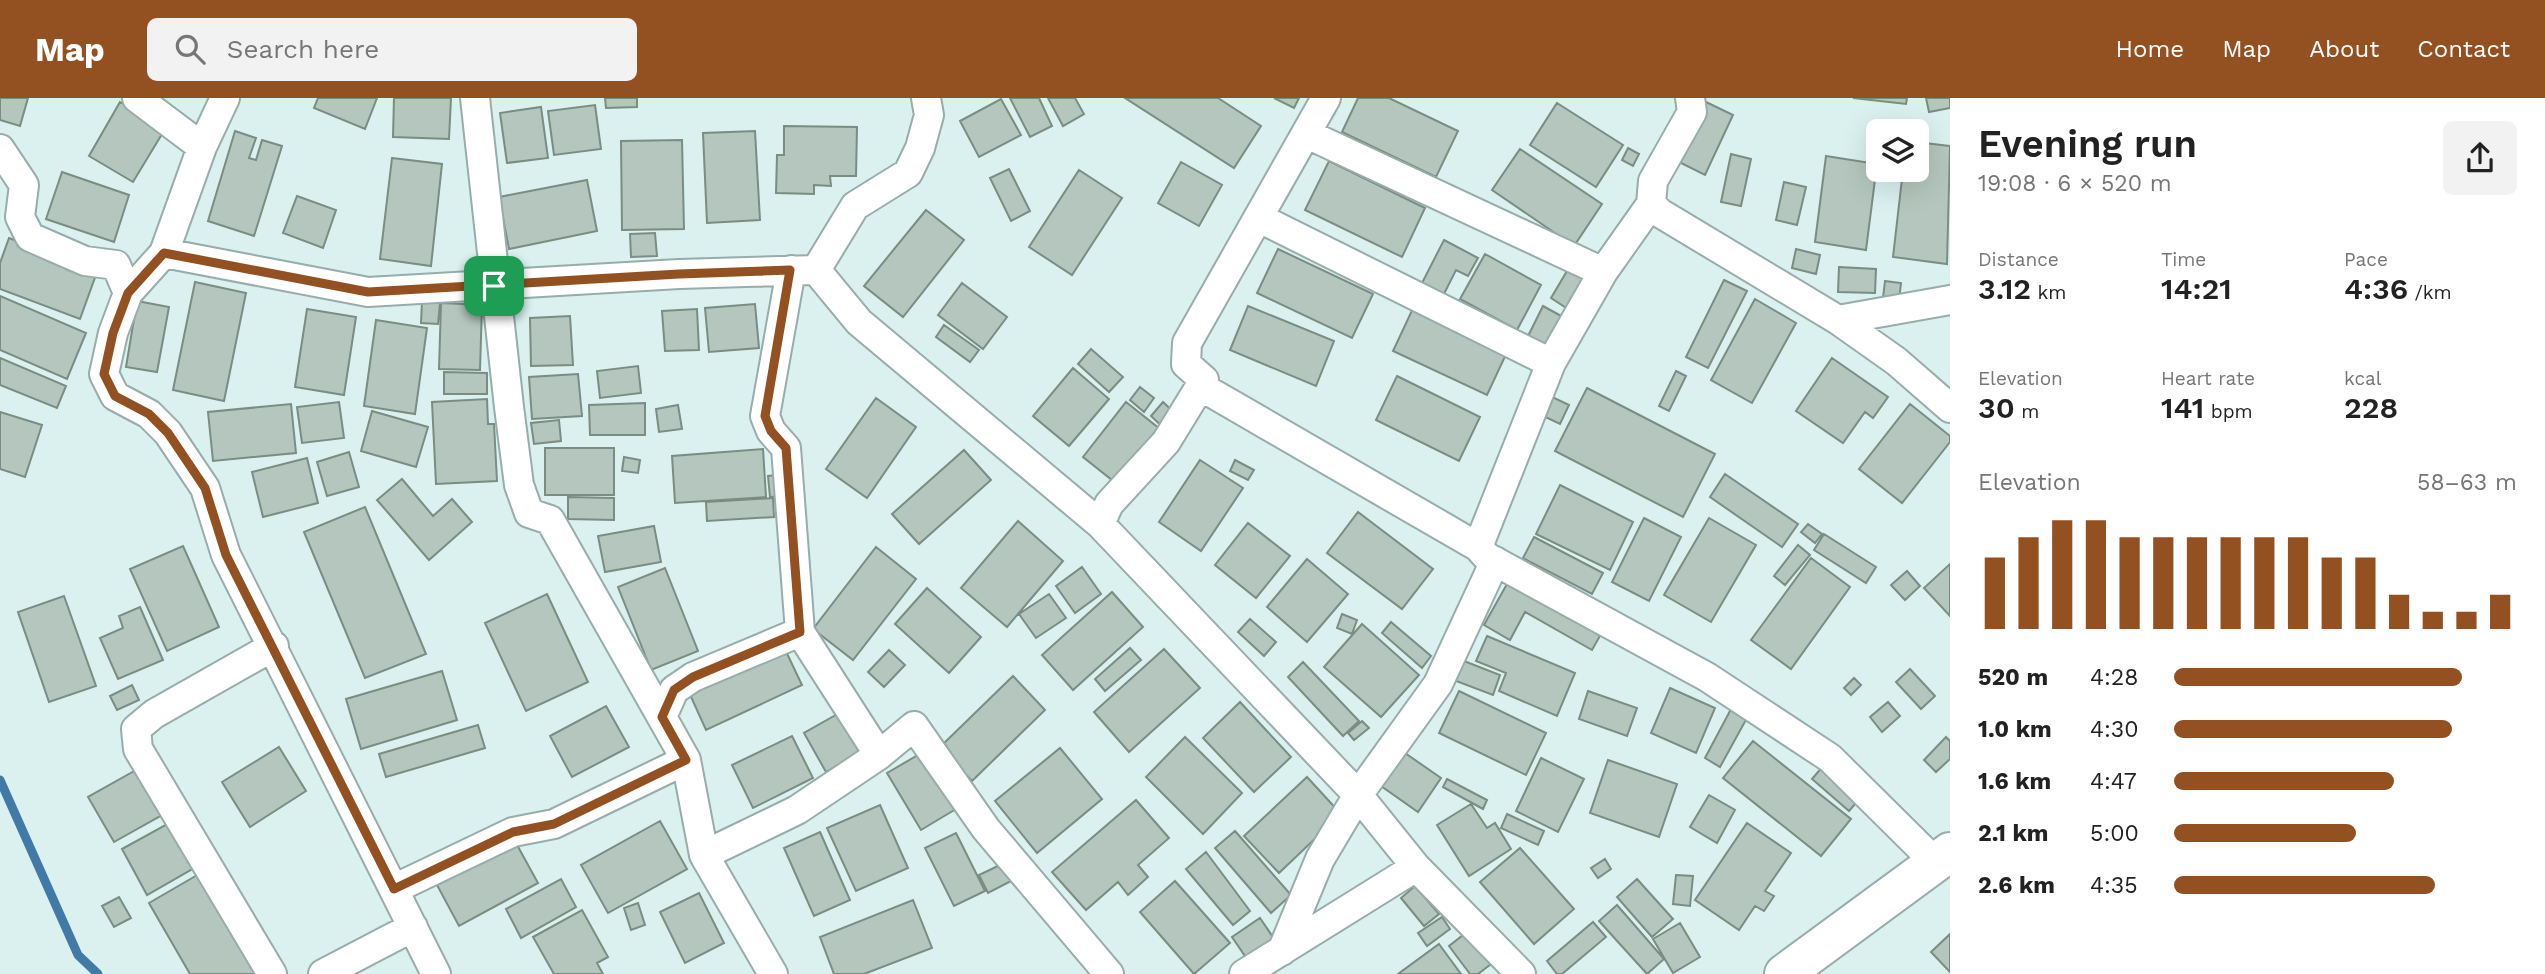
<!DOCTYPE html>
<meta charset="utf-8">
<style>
body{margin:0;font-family:"Work Sans",sans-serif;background:#f2f2f2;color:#222;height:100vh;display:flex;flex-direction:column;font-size:26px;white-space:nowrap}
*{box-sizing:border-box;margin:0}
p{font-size:23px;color:#767676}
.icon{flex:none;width:38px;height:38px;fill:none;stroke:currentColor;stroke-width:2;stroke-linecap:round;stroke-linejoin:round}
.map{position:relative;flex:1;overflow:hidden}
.sheet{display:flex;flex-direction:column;background:#fff;width:595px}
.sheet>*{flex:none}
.tools{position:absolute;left:1866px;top:21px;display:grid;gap:14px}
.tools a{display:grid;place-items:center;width:63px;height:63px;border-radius:10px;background:#fff;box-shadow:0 7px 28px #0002;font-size:35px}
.pin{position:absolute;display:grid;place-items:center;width:60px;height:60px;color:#fff;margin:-30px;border-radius:14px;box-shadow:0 4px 10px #0006}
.round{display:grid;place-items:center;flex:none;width:74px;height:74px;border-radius:10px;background:#f2f2f2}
.head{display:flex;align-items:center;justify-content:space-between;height:119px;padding:0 28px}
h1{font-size:38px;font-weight:600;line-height:52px}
.metrics{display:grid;grid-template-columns:repeat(3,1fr);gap:10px;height:119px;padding:7px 28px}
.metrics div{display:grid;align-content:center}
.metrics b{font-size:30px;font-weight:600}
.metrics small{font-size:19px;font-weight:400}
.metrics p{font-size:19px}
.chart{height:196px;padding:14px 28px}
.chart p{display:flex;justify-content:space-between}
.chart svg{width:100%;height:126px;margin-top:7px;stroke:#935021;stroke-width:6}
ul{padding:0 28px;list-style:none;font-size:23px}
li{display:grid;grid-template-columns:112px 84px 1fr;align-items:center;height:52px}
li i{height:18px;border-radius:9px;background:#935021}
header{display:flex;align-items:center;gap:42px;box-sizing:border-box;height:98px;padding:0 35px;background:#935021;color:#fff}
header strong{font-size:33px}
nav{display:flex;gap:38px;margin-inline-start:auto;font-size:24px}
.search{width:490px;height:63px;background:#f2f2f2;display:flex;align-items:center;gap:18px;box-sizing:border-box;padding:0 24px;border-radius:10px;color:#767676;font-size:26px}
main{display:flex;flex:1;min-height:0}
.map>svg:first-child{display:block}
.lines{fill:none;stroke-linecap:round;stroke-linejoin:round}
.stream{stroke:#427aa7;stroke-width:9}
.building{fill:#b4c6bd;stroke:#7b8c83;stroke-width:2}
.minor-casing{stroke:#97acab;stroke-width:32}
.secondary-casing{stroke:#97acab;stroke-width:42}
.minor{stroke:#fff;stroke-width:28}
.secondary{stroke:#fff;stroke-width:38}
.route-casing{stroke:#fff;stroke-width:14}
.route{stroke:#935021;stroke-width:9}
</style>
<header>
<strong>Map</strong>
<div class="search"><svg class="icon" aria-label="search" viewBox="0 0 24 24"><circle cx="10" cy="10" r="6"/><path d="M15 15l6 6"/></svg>Search here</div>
<nav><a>Home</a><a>Map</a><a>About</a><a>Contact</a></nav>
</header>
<main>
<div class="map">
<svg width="1950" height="876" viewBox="0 0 1950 876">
<rect width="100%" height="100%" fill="#daf1ef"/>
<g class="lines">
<path class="stream" d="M0,682L78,857L98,876"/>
</g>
<path class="building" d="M0,0H28L20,28L0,22Z
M318,0H377L365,31L314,10Z
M394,0H451L449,41L393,39Z
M605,0H637V9L606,10Z
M1010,0H1039L1052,28L1030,39Z
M1048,0H1075L1084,16L1063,28Z
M1125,0H1218L1261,28L1234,70Z
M1274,0H1299L1294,10Z
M1358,0H1389L1458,33L1436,79L1342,34Z
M1853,0H1907L1906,6Z
M1926,0H1950V10L1929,14Z
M1001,1L1021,37L979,59L960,23Z
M120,4L165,31L133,84L89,58Z
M1706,4L1733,17L1705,77L1679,64Z
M1557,5L1623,47L1596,89L1530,47Z
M595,7L601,51L554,57L548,13Z
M541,9L548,60L507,65L500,15Z
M784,28L857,29L856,78H830L831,88L814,87V96L776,95L777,57H784Z
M235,33L256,40L249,60L256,62L262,42L282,48L254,138L208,123Z
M755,33L760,122L707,125L703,35Z
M682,42L684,131L622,132L621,43Z
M1916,44L1950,48L1947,166L1893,159L1903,72H1916Z
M1628,50L1639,56L1633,68L1622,62Z
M1520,51L1602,106L1574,148L1492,92Z
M1731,56L1751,61L1741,108L1721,104Z
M1826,58L1877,66L1866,152L1815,144Z
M392,60L442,66L431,168L380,161Z
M1329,63L1425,110L1402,159L1305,112Z
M1181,64L1222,87L1199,128L1158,105Z
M1009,71L1030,113L1011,123L990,80Z
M1079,72L1122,100L1072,177L1029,149Z
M62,74L129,97L114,144L46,121Z
M587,82L597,133L509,151L499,99Z
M1784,84L1806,89L1797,127L1776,122Z
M297,98L336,112L323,150L283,135Z
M926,112L964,142L903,219L864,188Z
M655,135L657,158L631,159L630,136Z
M9,140L97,174L80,221L0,191V165Z
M1444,142L1478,160L1468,178L1456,172L1444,196L1422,185Z
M1278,151L1373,196L1352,240L1257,195Z
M1796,151L1820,157L1816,176L1792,170Z
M1485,156L1541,187L1517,232L1460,201Z
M1570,168L1587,179L1568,211L1551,200Z
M1839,169L1876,171L1875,195L1838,194Z
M1724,182L1747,193L1708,270L1686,259Z
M1885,183L1901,185L1899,202L1883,200Z
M195,184L246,195L224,303L173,292Z
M962,185L1007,219L983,251L938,217Z
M0,198L86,235L67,281L0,252Z
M1755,201L1796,225L1752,305L1711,282Z
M137,203L169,209L157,274L126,269Z
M422,203L440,205L438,226L421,225Z
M441,205L482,207L480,272L439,271Z
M755,206L759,250L709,254L705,210Z
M1415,206L1509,250L1487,297L1393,253Z
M1248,208L1334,243L1316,288L1230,252Z
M1543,208L1563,219L1546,253L1526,242Z
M307,211L356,219L344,297L295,289Z
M697,211L699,252L665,253L662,213Z
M570,218L573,267L531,268L530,220Z
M376,222L427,230L415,316L364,308Z
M944,227L979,252L970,264L936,239Z
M1091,251L1123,279L1109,294L1078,266Z
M0,260L66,288L57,310L0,287Z
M1832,260L1888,299L1873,320L1865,314L1843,345L1796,313Z
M638,268L641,295L600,300L597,273Z
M1073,270L1109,301L1069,348L1033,318Z
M1676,273L1686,278L1669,313L1659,308Z
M444,274L487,275V296H444Z
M578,276L582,318L532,321L529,279Z
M1397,278L1480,319L1459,363L1376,322Z
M1140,289L1154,300L1144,314L1130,302Z
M1587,290L1715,356L1683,419L1555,353Z
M1548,297L1569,307L1560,326L1539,316Z
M876,300L916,329L867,400L826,371Z
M487,301L488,326H494L497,383L436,386L432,304Z
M339,304L344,340L302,345L297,309Z
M1126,304L1165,335L1122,390L1083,359Z
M1163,304L1179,319L1167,333L1151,318Z
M645,305V337H590L589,307Z
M291,306L296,355L213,363L208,314Z
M1910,306L1950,338V344L1902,405L1859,371Z
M678,307L682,331L659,334L656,311Z
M372,313L428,329L416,369L361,353Z
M0,314L42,327L25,379L0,371Z
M559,322L561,343L534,346L531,325Z
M545,350H614V397H545Z
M763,351L766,399L675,405L672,358Z
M964,352L991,382L919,446L892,416Z
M349,354L359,389L327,398L317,364Z
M624,359L640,362L638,375L622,373Z
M307,360L318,405L263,419L252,374Z
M1200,362L1243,390L1201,453L1159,424Z
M1235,362L1254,372L1248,382L1230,373Z
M785,376L787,398L770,399L768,378Z
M1725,376L1798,426L1782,449L1710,399Z
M402,381L433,418L452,401L472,424L429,462L377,402Z
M1560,387L1633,424L1610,472L1536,436Z
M568,399L614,400V422L568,421Z
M773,400L774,419L707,423L706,404Z
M365,409L426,556L365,580L304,434Z
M1358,414L1433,471L1402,511L1327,455Z
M1644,420L1681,439L1649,503L1612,484Z
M1709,420L1756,447L1711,524L1664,497Z
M1018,423L1063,463L1007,529L961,490Z
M1248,425L1290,458L1256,500L1215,467Z
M1808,426L1822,436L1815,445L1801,434Z
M654,428L661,464L605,474L598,438Z
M1824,436L1876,469L1866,485L1814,452Z
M1534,439L1603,475L1592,496L1523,460Z
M1798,447L1810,457L1785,487L1774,478Z
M183,448L219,529L167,553L130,471Z
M876,449L916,481L853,562L813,531Z
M1811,460L1850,489L1791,571L1751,542Z
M1307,461L1348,496L1307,544L1267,509Z
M1950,466V518L1924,490Z
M1082,469L1101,496L1075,515L1056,488Z
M665,470L698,553L651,572L618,489Z
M1907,473L1920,488L1905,502L1891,487Z
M1512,477L1605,529L1592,552L1525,514L1510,542L1484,527Z
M927,490L981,539L949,575L895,526Z
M1112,494L1143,529L1073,592L1042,557Z
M547,496L588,584L526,613L485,525Z
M1049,496L1066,520L1036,540L1019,516Z
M64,498L96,588L49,604L18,514Z
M140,509L163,562L118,581L100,540L123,530L119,518Z
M1342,516L1357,522L1352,536L1337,530Z
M1250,521L1276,544L1264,558L1238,534Z
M1391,524L1431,558L1422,570L1382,535Z
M1362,526L1419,577L1381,619L1324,569Z
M1487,538L1575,575L1557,618L1499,593L1506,575L1476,563Z
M782,545L802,587L706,632L687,590Z
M1130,550L1141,562L1105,593L1095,581Z
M1164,551L1200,590L1129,654L1094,614Z
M889,552L905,567L884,589L868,574Z
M1464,563L1500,577L1493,597L1456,583Z
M1303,564L1359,623L1343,638L1288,579Z
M1910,571L1935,598L1921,611L1896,584Z
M442,573L457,622L361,651L346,601Z
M1013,578L1045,612L972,683L940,649Z
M1854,580L1861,587L1851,597L1844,590Z
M132,587L139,602L117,612L110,598Z
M1670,590L1715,610L1696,655L1651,635Z
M1459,593L1546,635L1526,677L1439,635Z
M1588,593L1637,610L1627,638L1579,621Z
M1240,604L1291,659L1254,694L1203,640Z
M1888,604L1900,618L1882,634L1870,619Z
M606,608L629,649L572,679L550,638Z
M1731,611L1747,620L1720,669L1705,660Z
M841,614L863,653L826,674L804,635Z
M1362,623L1369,630L1354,642L1348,635Z
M478,627L485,650L386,679L379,656Z
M792,638L813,680L753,710L732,667Z
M1185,639L1242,695L1203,736L1146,679Z
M1946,639L1950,643V661L1936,674L1924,662Z
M1753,643L1851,721L1821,758L1723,680Z
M279,649L306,693L250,729L222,684Z
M1060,650L1102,701L1037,755L995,703Z
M923,654L956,711L921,732L887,675Z
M1405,655L1441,680L1418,714L1381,688Z
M1541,660L1584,681L1558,734L1516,713Z
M1608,662L1677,686L1659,739L1590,715Z
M1824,667L1862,698L1849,713L1812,681Z
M136,672L162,717L114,744L88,699Z
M1307,679L1341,716L1279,775L1244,738Z
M1447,681L1487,702L1483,711L1443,689Z
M1709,697L1735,712L1717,745L1690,729Z
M1136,702L1169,740L1138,767L1148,779L1128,797L1118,784L1086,812L1052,774Z
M1471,706L1487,730L1495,725L1511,751L1469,778L1437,727Z
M880,707L908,770L856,793L827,730Z
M1507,716L1544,733L1538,747L1501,730Z
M660,723L687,771L608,815L581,767Z
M169,725L194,770L147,797L122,751Z
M1747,725L1791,755L1765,793L1774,798L1764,813L1755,808L1739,832L1695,802Z
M1235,733L1291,797L1271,815L1215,750Z
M820,734L850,802L814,818L784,750Z
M956,735L985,793L954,808L925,750Z
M516,745L538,785L459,828L437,787Z
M1520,750L1574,811L1534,846L1480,784Z
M1206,754L1250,813L1233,827L1186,771Z
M1605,761L1611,771L1598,780L1591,770Z
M1004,765L1013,782L988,795L979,777Z
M199,776L256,876H190L149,805Z
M1676,777L1693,778L1690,808L1673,806Z
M561,781L576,809L521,840L506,811Z
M1637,781L1673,821L1652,839L1617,799Z
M1175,783L1230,845L1194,876L1140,814Z
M1415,788L1439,816L1424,828L1401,800Z
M699,795L724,845L685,865L660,814Z
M119,799L131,820L114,829L102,808Z
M913,802L932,850L864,876H834L820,839Z
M638,805L645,827L631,832L624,810Z
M1617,807L1664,861L1647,876L1599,823Z
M582,812L608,859L597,865L603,876H554L533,839Z
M1442,819L1450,831L1427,848L1418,835Z
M1260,820L1275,842L1247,861L1232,839Z
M1593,824L1606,839L1562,876H1557L1547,863Z
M1680,825L1700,859L1673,875L1653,841Z
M1467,834L1491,866L1478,876H1470L1449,848Z
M1950,836V874L1931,854Z
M1439,846L1461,876H1398Z"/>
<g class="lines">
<defs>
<path id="minor" d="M137,0L202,49
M225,0L202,49L164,155L128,195L113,235L104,276L115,298L149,316L168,335L205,390L226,457L436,876
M475,0L509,309L519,387L529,415L550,422L686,662L704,757L773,876
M1326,0L1187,245L1186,266L1204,282L1205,291L1478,449L1487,459L1707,579L1830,660L1936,765
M1307,36L1603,174
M0,51L24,87L20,119L30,139L85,163L116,167L128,195
M1651,106L1660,115L1838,222L1896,263L1950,310
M1259,120L1551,265
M164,155L368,194L679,176L816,172
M791,172L765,318L771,333L786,350L800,534L879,657
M816,172L859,224L1100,426L1358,697L1416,769L1521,876
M816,172L855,108L908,75L920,50L929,17L926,0
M1838,222L1950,202
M1100,426L1109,406L1166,344L1204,282
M1478,449L1551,265L1603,174L1651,106L1653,83L1692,14L1690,0
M704,757L797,712L879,657L914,628L986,731L1109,876
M394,791L513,734L554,726L686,662L662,619L674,592L693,579L800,534
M1282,853L1320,761L1358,697L1438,586L1495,463
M272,876L138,651L136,631L154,616L274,548
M323,876L413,829
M1244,876L1416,769"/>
<path id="secondary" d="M1784,876L1950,754"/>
</defs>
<use href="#minor" class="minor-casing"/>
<use href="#secondary" class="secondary-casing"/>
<use href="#minor" class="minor"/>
<use href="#secondary" class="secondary"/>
</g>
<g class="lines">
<defs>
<path id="route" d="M164,155L368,194L679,176L790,172L765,318L771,333L786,350L800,534L693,579L674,592L662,619L686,662L554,726L513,734L394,791L226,457L205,390L168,335L149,316L115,298L104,276L113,235L128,195Z"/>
</defs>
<use href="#route" class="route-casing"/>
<use href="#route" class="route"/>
</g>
</svg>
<div class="tools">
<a><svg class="icon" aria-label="layers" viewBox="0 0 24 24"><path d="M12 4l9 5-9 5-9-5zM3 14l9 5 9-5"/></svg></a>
</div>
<div class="pin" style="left:494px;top:188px;background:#1e9e55"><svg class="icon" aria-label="arrive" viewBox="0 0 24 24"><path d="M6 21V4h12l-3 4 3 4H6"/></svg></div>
</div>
<section class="sheet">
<div class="head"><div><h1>Evening run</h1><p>19:08 · 6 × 520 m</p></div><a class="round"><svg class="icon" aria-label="share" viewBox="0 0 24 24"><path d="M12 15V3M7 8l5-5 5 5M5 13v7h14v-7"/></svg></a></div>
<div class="metrics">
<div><p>Distance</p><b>3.12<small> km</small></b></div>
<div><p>Time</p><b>14:21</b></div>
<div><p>Pace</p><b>4:36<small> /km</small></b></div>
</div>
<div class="metrics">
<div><p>Elevation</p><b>30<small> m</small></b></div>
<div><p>Heart rate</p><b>141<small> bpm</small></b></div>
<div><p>kcal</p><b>228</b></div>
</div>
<div class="chart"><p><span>Elevation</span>58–63 m</p>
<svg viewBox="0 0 160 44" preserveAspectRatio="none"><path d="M5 44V19M15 44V12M25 44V6M35 44V6M45 44V12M55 44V12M65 44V12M75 44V12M85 44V12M95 44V12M105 44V19M115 44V19M125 44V32M135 44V38M145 44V38M155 44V32"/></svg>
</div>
<ul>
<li><b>520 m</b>4:28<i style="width:84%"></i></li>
<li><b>1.0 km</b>4:30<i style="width:81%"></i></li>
<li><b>1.6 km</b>4:47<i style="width:64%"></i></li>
<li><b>2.1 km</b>5:00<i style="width:53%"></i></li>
<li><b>2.6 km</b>4:35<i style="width:76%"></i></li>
</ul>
</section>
</main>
